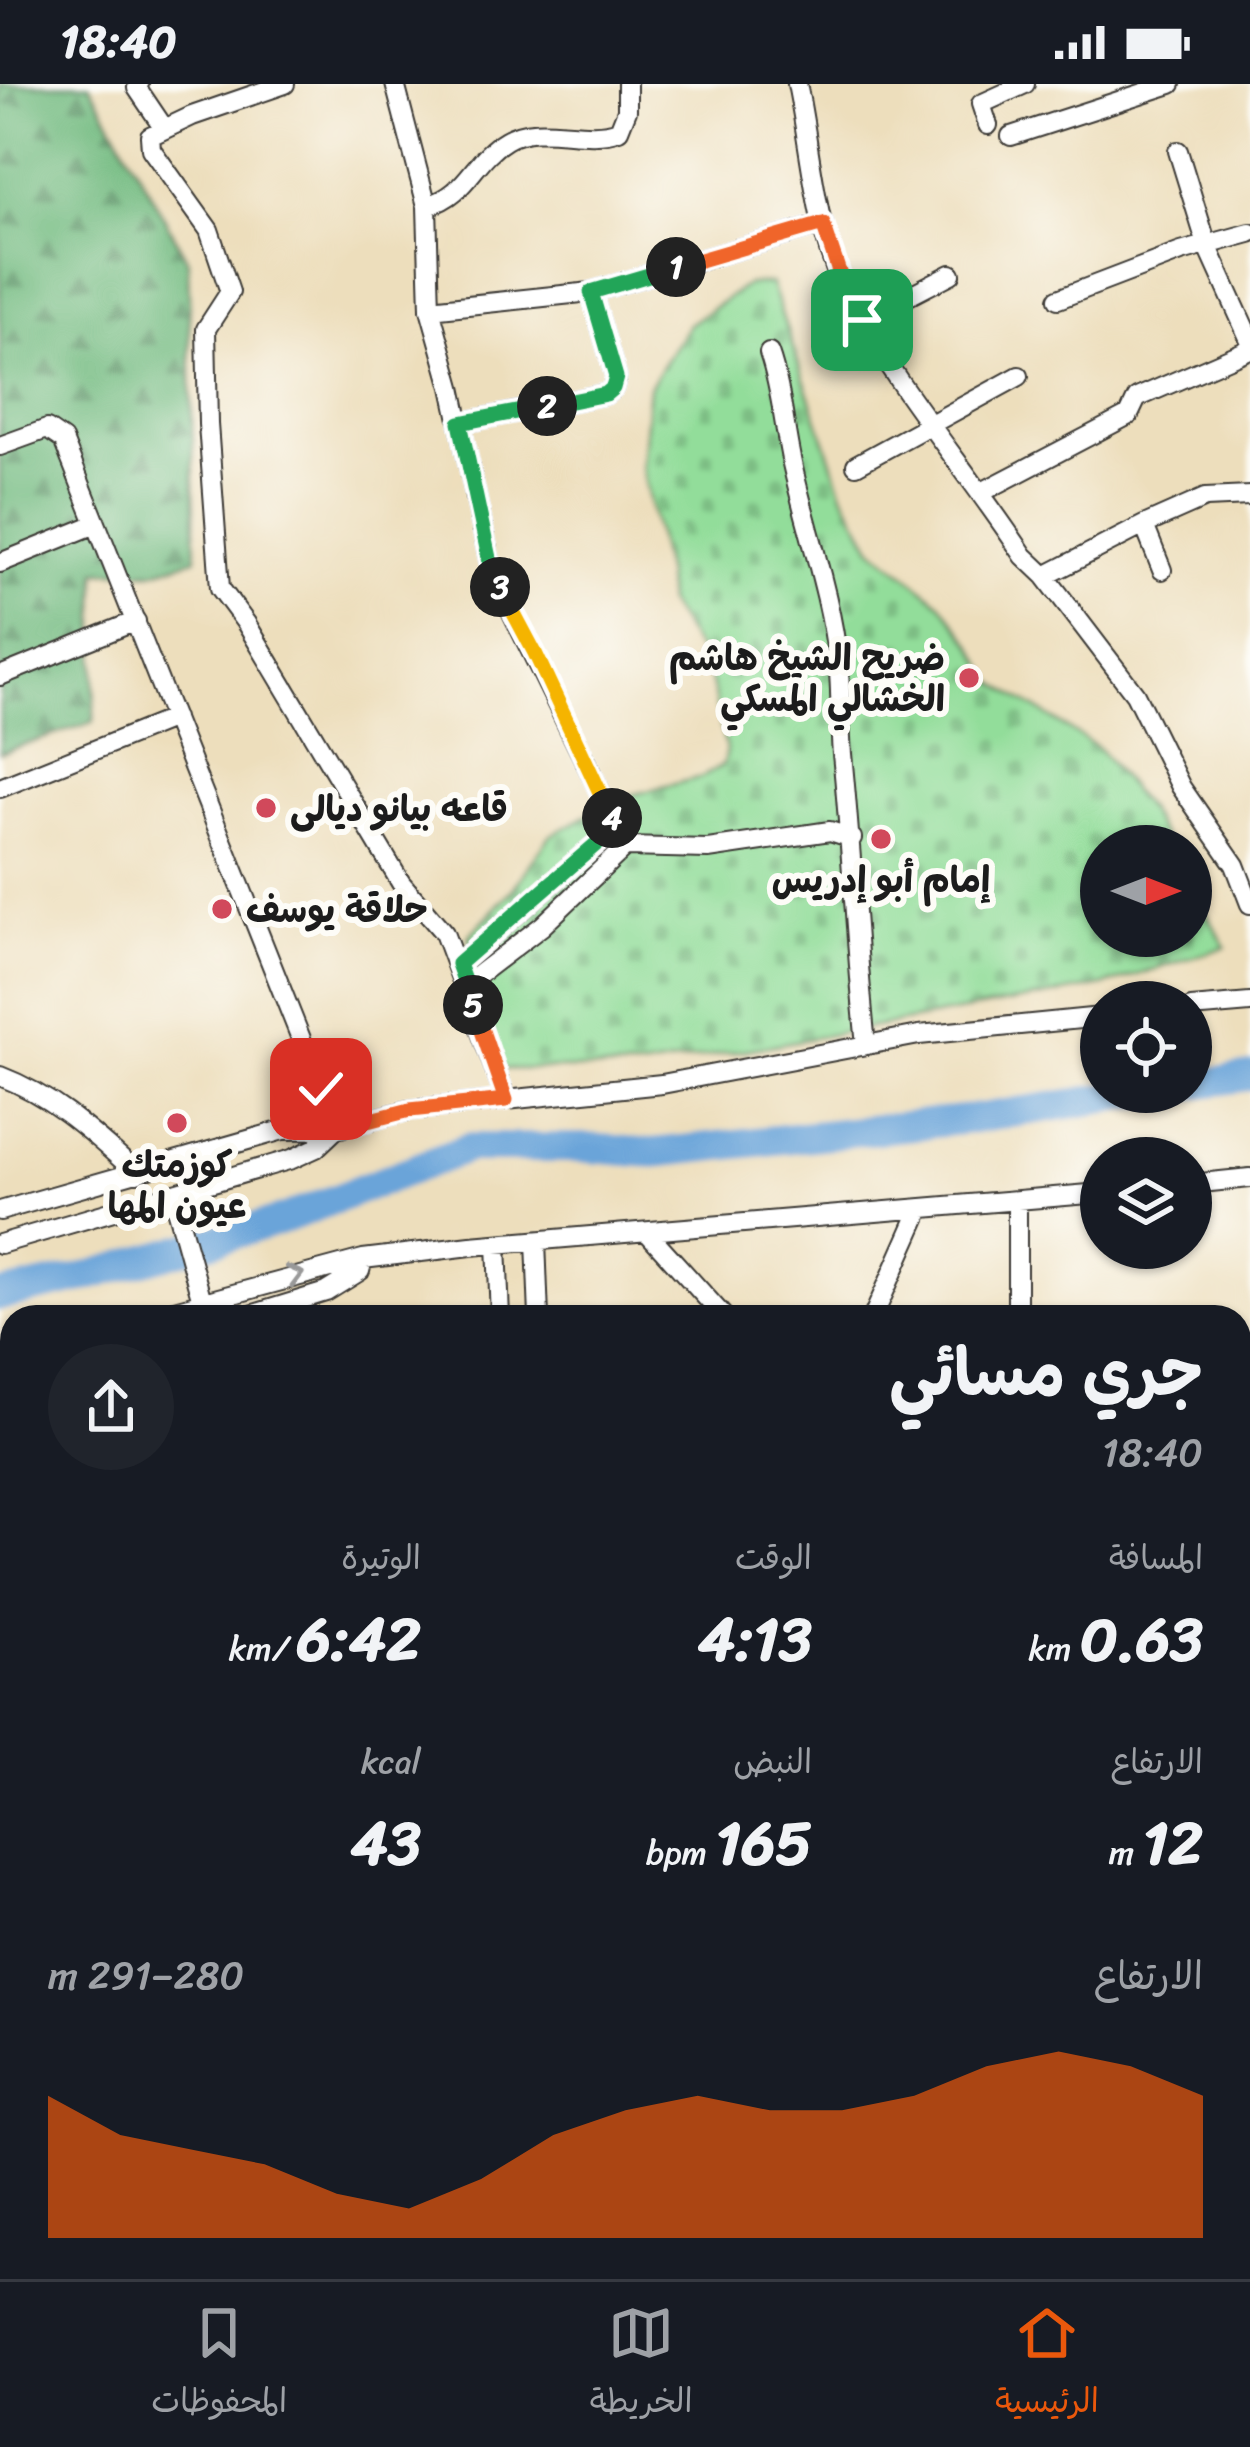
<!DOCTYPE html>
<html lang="ar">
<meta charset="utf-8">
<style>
body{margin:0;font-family:Sriracha,"Playpen Sans Arabic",sans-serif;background:#20242c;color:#f1f3f6;direction:rtl;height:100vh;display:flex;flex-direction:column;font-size:45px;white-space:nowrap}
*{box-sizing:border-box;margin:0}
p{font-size:39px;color:#9ea1a6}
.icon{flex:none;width:66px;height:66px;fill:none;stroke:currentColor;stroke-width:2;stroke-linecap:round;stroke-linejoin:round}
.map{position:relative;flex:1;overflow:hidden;direction:ltr}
.sheet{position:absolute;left:0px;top:1221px;width:1251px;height:975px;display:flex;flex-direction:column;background:#171b24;border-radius:36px 36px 0 0;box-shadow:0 3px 9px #0004;direction:rtl}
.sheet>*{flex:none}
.needle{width:78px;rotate:90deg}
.controls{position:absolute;left:1080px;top:741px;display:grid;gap:24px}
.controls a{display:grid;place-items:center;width:132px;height:132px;border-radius:50%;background:#171b24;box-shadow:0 3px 9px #0004;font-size:60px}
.pin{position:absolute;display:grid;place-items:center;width:102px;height:102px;color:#fff;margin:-51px;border-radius:24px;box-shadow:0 6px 18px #0006}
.km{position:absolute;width:60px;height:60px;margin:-30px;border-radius:50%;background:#222;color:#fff;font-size:33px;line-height:60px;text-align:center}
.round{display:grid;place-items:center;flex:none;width:126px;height:126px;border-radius:63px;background:#20242c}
.head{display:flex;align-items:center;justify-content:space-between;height:204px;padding:0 48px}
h1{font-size:66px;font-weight:700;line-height:90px}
.metrics{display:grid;grid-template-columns:repeat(3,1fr);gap:18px;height:204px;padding:12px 48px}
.metrics div{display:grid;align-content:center}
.metrics b{font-size:60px;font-weight:700}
.metrics small{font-size:33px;font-weight:400}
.metrics p{font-size:33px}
.chart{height:336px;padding:24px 48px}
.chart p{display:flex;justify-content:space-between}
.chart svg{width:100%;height:216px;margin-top:12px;fill:#ea580c;opacity:.7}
.status{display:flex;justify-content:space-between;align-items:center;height:84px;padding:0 60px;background:#171b24;direction:ltr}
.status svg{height:33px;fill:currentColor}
.dock{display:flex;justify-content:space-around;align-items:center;height:168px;border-top:3px solid #363941;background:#171b24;font-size:33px;color:#9ea1a6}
.dock a{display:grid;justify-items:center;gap:6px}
.dock .active{color:#ea580c}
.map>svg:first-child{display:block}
.forest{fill:url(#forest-firs);stroke:#486c4f;stroke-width:3}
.cemetery{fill:url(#cemetery-stones);stroke:#577c5b;stroke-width:3}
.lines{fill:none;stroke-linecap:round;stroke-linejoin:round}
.river{stroke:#6aa4d9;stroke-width:30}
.minor-casing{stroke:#3b3934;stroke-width:22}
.minor{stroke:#fff;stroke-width:18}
.oneway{stroke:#999}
.split-1-casing{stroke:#fff;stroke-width:24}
.split-2-casing{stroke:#fff;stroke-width:24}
.split-3-casing{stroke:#fff;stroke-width:24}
.split-4-casing{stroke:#fff;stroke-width:24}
.split-5-casing{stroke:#fff;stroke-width:24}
.split-6-casing{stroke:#fff;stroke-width:24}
.split-7-casing{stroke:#fff;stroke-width:24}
.split-1{stroke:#f0652b;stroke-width:15}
.split-2{stroke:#22a559;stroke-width:15}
.split-3{stroke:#22a559;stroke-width:15}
.split-4{stroke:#f5b400;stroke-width:15}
.split-5{stroke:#22a559;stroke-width:15}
.split-6{stroke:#f0652b;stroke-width:15}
.split-7{stroke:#f5b400;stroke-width:15}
.poi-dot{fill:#d1495b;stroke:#fdfcf7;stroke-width:4.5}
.labels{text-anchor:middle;stroke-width:12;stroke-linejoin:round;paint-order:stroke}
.poi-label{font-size:36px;font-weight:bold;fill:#1c1c1c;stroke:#fdfcf7;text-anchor:start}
</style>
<div class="status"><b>18:40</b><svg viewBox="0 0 49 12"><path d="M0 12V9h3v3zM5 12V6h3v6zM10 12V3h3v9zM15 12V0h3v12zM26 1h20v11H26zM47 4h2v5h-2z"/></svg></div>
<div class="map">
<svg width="1250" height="2195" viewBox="0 0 1250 2195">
<defs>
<pattern id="forest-firs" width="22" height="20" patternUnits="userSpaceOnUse" patternTransform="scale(3)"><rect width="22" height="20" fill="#75bc82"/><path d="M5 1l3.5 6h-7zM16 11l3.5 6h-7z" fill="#5f986a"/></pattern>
<pattern id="cemetery-stones" width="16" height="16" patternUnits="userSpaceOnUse" patternTransform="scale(3)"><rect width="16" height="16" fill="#92dd9a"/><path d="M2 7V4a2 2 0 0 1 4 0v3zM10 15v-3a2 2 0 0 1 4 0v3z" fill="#7dbd84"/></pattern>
</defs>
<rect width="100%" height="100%" fill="#fdfcf7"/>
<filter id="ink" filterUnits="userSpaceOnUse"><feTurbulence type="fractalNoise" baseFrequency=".00833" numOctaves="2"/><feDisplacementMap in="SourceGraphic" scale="24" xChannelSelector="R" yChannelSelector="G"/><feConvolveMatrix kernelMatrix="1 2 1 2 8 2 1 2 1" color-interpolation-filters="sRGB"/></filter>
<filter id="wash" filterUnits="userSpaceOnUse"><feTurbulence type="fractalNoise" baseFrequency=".004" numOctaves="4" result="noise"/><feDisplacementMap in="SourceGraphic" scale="48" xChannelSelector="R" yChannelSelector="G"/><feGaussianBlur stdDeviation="2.7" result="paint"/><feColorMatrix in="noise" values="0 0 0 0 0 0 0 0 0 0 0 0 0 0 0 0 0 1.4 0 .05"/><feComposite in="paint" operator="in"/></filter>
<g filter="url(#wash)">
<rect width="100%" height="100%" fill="#eddebc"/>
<path class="forest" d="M0,0H90L188,177L196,475L152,488L97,487L94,638L0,669Z"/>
<path class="cemetery" d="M748,200H771L843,409L872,463L942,520L972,560L994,598L1098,664L1147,726L1168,762H1101V852H1191V803L1226,863L1103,902L640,985H502L468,853L513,805L550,752L620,714L702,693L723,681L726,666L707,580L667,519L665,491L642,383L649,303L689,240Z"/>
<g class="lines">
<path class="river" d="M1191,1001L1250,992
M0,1212L78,1195L276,1138L468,1064H589L653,1069L980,1034L1146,1008"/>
</g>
</g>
<g filter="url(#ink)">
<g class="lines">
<defs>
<path id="minor" d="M139,0L137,4L164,44
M285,0L192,32L150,52L151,65L209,146L230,208L206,245L208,340L220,504L246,539L401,799L444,849L506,1015
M395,0L427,122L430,225L452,303L492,488L612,732L609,749L458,881
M797,0C812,70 815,150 848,214C896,304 968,387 1024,472L1045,492L1135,610L1181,703L1235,781L1250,820
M988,41L981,20L1025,0
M1011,52L1171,0
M1178,67L1207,161L1250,256
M427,122C469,110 472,76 506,56C540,36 583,59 619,46L627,26V0
M1058,215L1181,168L1250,149
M430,225L591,208L823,140
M862,236L951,190
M769,269C782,306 784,346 793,384C808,449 831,513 838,579C842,610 839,640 842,670C852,767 856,864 866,961
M460,339L606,310L613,304L616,293L591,208
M0,362L47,345L63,356L321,1005L320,1044
M856,381L1019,292
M982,408L1129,331L1137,314L1250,265
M0,479L96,440
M1162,486L1144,441L1205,414L1250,412
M1045,492L1144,441
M0,592L136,537
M0,704L174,634
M466,900L542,842L625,763L708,765L830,747L852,754
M1191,924L1250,919
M0,992C55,1013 93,1050 137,1089
M1191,1100L1250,1094
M172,1110L202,1217
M1017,1117V1233
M0,1127L283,1046L336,1045L409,1026L662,1000L919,951L1101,933
M648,1149L724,1233
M536,1157L539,1233
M0,1160L292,1075L316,1064L336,1045
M497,1160L500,1233
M148,1233L363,1175L471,1162L1101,1109
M244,1233L326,1208L360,1187L363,1175
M873,1233L921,1125
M0,1277L12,1273
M0,1307L12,1303
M1239,1432L1250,1423
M0,1593L12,1704
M1239,1717H1250
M1239,1849H1250
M229,2184V2195
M369,2184V2195
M532,2184V2195
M569,2184L570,2195
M715,2184L728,2195
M976,2184V2195
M1103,2184V2195
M1233,2184V2195
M21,2195L58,2189
M638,2195L650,2184
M854,2195L856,2184"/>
</defs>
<use href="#minor" class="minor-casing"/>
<use href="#minor" class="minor"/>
</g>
<defs><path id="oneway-chevron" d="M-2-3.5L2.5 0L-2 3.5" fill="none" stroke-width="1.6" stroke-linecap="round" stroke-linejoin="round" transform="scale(3)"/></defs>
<use class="oneway" href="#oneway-chevron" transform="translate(295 1191) rotate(-15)"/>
</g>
<g class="lines" filter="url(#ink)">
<defs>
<path id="split-1" d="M676,183L823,140L847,212L862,236"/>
<path id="split-2" d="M547,322L606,310L613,304L616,293L591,208L676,183"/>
<path id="split-3" d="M500,503L492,488L460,339L547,322"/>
<path id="split-4" d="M500,503L535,569L612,734"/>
<path id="split-5" d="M473,921L458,880L609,749L612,734"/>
<path id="split-6" d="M352,1041L410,1026L506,1016L473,921"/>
<path id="split-7" d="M321,1005L320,1043L352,1041"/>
</defs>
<use href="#split-1" class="split-1-casing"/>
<use href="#split-2" class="split-2-casing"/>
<use href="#split-3" class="split-3-casing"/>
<use href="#split-4" class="split-4-casing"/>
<use href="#split-5" class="split-5-casing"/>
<use href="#split-6" class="split-6-casing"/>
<use href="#split-7" class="split-7-casing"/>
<use href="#split-1" class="split-1"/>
<use href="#split-2" class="split-2"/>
<use href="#split-3" class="split-3"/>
<use href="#split-4" class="split-4"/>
<use href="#split-5" class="split-5"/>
<use href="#split-6" class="split-6"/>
<use href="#split-7" class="split-7"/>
</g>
<g class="poi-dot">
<circle cx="969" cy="594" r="12"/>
<circle cx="266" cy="724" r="12"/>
<circle cx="881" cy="755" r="12"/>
<circle cx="222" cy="825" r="12"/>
<circle cx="177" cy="1039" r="12"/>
</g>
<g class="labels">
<g class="poi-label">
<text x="945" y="586" text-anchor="end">ضريح الشيخ هاشم<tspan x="945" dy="41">الخشالي المسكي</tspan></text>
<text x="290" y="737">قاعه بيانو ديالى</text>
<text x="881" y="808" text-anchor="middle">إمام أبو إدريس</text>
<text x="246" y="838">حلاقة يوسف</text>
<text x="177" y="1093" text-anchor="middle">كوزمتك<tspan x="177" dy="41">عيون المها</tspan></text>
</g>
</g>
</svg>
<div class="controls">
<a><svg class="needle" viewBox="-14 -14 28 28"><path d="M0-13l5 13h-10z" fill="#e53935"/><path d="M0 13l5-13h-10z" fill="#9ea1a6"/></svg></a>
<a><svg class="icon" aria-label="locate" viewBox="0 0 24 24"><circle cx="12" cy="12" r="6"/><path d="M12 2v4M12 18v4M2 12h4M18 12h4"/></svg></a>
<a><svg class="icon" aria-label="layers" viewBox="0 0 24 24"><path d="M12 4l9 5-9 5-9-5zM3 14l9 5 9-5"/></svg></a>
</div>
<div class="pin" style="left:862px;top:236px;background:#1e9e55"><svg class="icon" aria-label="arrive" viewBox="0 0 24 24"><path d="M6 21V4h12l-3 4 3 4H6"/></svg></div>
<div class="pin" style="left:321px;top:1005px;background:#d93025"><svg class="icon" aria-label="check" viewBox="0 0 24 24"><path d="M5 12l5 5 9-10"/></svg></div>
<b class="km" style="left:676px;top:183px">1</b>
<b class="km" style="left:547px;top:322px">2</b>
<b class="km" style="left:500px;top:503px">3</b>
<b class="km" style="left:612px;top:734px">4</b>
<b class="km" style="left:473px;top:921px">5</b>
<section class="sheet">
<div class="head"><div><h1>جري مسائي</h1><p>18:40</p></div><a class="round"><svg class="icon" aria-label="share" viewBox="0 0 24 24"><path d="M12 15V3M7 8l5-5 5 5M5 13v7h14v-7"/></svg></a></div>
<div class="metrics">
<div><p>المسافة</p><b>0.63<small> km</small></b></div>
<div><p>الوقت</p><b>4:13</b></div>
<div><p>الوتيرة</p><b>6:42<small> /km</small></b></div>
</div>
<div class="metrics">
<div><p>الارتفاع</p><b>12<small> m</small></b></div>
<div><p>النبض</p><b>165<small> bpm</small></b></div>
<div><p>kcal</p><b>43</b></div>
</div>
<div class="chart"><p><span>الارتفاع</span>280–291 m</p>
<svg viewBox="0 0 160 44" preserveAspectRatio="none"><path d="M0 44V15L10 23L20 26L30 29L40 35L50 38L60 32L70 23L80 18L90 15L100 18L110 18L120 15L130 9L140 6L150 9L160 15V44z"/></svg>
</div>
</section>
</div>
<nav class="dock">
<a class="active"><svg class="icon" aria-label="home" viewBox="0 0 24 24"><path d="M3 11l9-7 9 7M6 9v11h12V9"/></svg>الرئيسية</a>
<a><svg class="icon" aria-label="map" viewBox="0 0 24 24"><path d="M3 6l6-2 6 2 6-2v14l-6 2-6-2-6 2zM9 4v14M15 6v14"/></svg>الخريطة</a>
<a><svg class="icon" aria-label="saved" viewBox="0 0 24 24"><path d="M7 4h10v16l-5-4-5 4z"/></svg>المحفوظات</a>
</nav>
